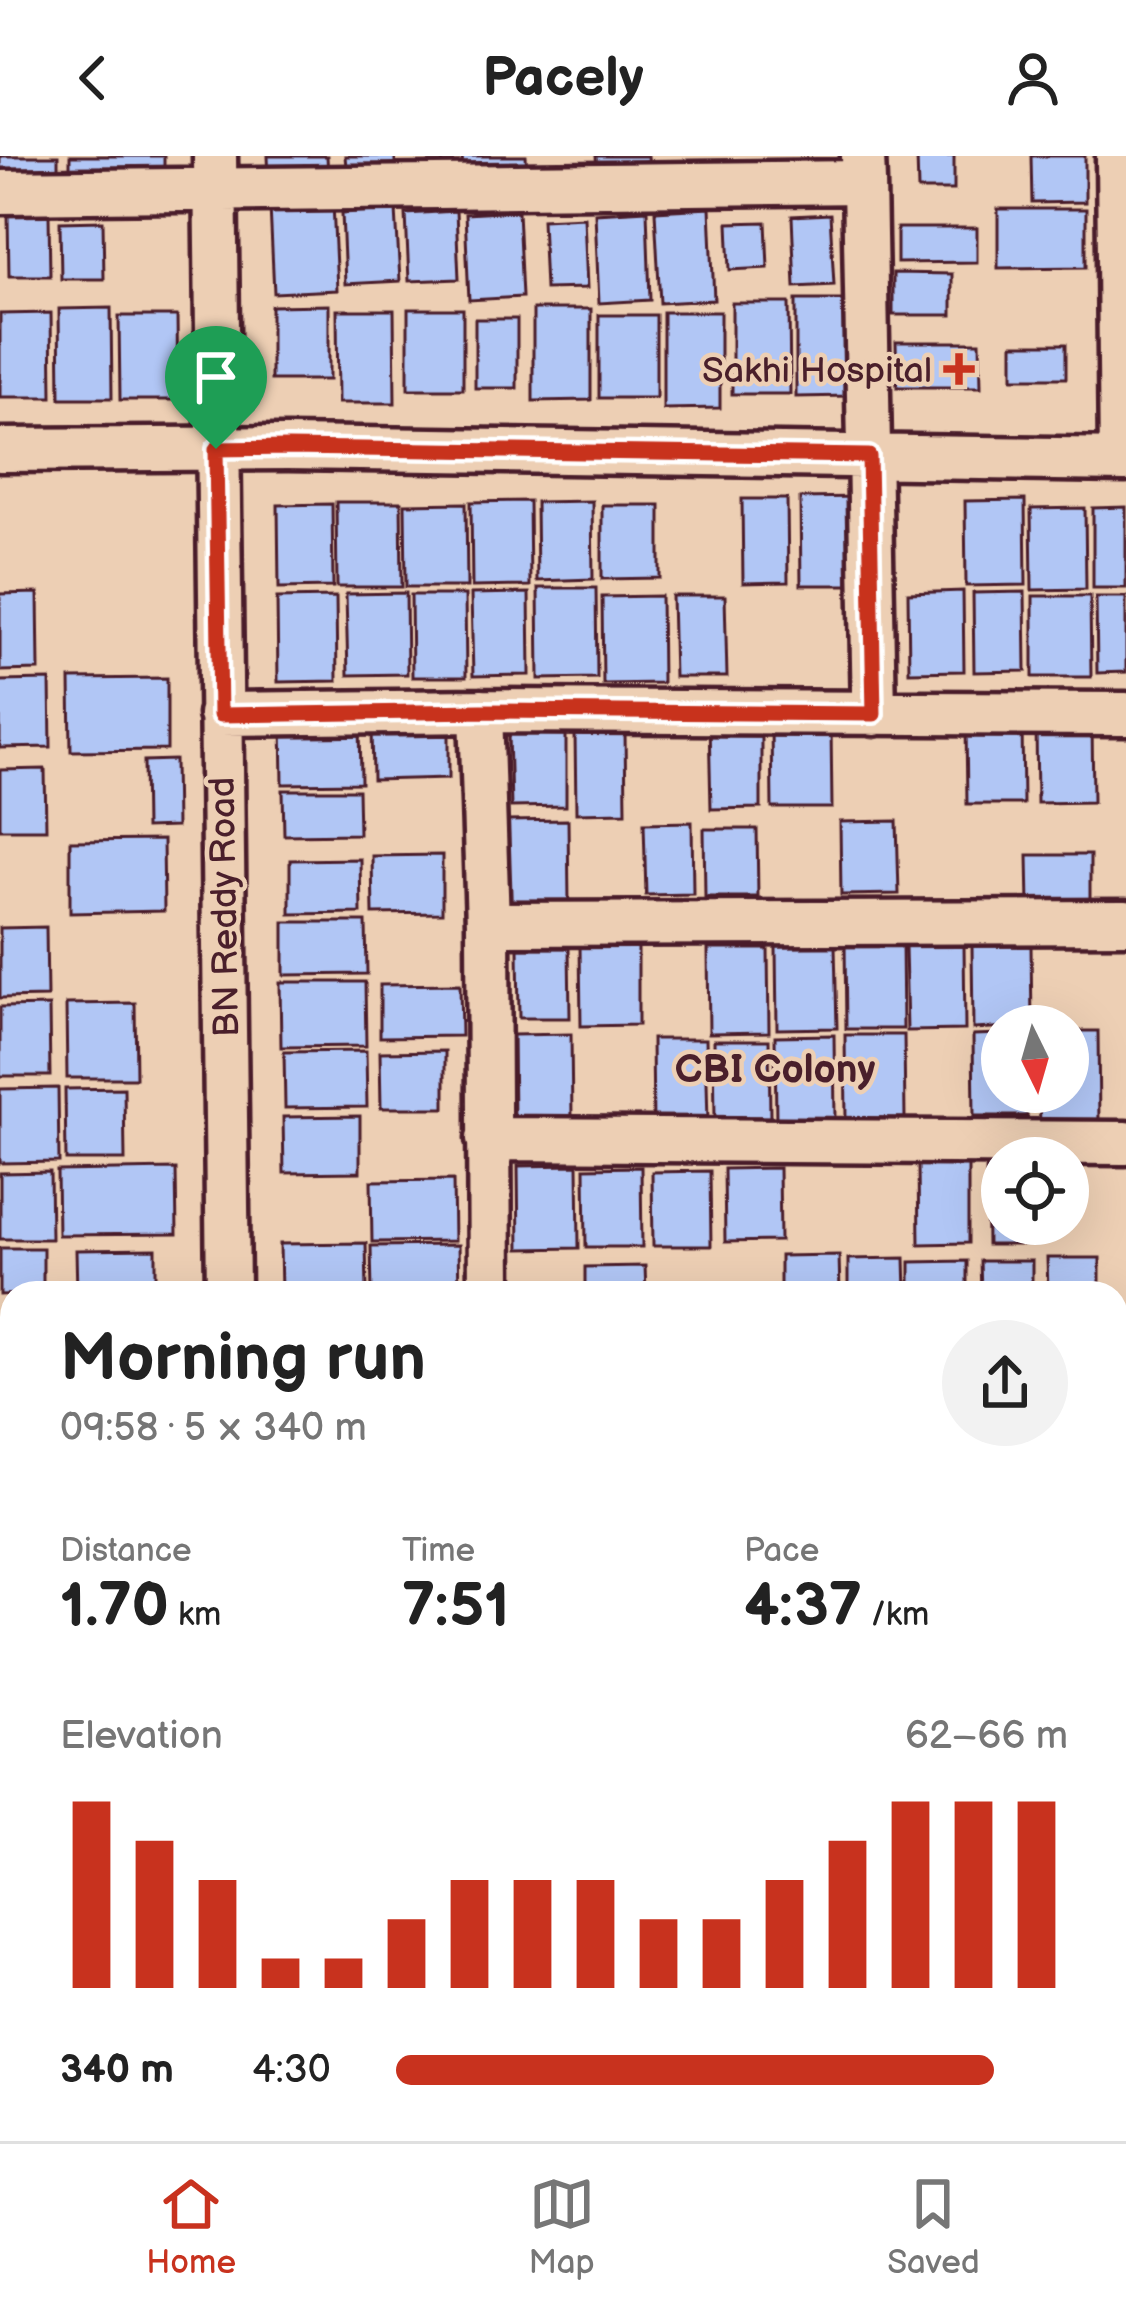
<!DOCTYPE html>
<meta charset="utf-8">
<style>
body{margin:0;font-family:"Balsamiq Sans",sans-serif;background:#f2f2f2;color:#222;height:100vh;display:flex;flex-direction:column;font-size:45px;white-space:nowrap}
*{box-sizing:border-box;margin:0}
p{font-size:39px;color:#767676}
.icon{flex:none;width:66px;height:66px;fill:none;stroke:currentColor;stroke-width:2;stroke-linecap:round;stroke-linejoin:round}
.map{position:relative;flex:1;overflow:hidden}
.drawer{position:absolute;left:0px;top:1125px;width:1128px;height:861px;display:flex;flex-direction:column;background:#fff;border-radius:36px 36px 0 0;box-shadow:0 12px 48px #0002}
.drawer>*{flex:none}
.needle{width:78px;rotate:175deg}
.tools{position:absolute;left:981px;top:849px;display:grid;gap:24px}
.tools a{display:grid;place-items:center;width:108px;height:108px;border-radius:50%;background:#fff;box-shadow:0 12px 48px #0002;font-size:60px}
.pin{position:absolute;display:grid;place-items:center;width:102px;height:102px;color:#fff;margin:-123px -51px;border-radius:50% 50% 50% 0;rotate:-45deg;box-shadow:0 0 12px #0007}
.pin .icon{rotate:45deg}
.round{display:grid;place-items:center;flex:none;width:126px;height:126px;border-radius:63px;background:#f2f2f2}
.overview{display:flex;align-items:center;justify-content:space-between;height:204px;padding:0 60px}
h1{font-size:66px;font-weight:800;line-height:90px}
.figures{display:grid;grid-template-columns:repeat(3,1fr);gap:18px;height:204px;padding:12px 60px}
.figures div{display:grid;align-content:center}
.figures b{font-size:60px;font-weight:800}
.figures small{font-size:33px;font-weight:400}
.figures p{font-size:33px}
.chart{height:336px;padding:24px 60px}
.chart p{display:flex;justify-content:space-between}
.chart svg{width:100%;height:216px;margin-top:12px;stroke:#c8321e;stroke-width:6}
ul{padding:0 60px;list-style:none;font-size:39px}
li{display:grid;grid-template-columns:192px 144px 1fr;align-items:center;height:90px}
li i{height:30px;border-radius:15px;background:#c8321e}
header{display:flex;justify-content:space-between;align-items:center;height:156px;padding:0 60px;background:#fff;font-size:54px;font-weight:800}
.tabs{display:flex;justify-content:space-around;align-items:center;height:168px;border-top:3px solid #e0e0e0;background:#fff;font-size:33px;color:#767676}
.tabs a{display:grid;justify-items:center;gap:6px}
.tabs .on{color:#c8321e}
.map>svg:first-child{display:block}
.building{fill:#b1c6f5;stroke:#4a1f2b;stroke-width:3}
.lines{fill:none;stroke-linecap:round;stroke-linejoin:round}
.minor-casing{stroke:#4a1f2b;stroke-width:51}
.minor{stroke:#edcfb4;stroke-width:42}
.route-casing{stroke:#fff;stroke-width:24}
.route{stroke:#c8321e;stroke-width:15}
.poi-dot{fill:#c8321e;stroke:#edcfb4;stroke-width:4.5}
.labels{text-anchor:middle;stroke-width:9;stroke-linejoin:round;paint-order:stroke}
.poi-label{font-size:36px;fill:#4a1f2b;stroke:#edcfb4;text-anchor:end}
.street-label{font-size:36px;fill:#4a1f2b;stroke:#edcfb4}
.neighbourhood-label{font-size:39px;font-weight:bold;fill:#4a1f2b;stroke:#edcfb4}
</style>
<header><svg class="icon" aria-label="back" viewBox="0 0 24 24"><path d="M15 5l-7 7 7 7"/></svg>Pacely<svg class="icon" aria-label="person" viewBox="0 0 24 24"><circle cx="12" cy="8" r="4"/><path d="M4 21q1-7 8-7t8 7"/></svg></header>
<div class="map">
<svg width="1126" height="1985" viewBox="0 0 1126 1985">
<rect width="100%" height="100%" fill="#edcfb4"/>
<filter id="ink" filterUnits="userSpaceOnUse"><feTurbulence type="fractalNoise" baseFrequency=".00833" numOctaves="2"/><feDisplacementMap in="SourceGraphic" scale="24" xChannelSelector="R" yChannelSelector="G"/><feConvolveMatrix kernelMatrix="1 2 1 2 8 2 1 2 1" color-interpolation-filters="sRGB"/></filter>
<g filter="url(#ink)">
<path class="building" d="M0,0H58V21L0,22Z
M70,0H164V19L70,20Z
M268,0H327L328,20L269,23Z
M345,0H395V9L346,11Z
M462,0H526L527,14L463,17Z
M596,0H648L649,11L597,13Z
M917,0H954V34H918Z
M1031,0H1085V46L1032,47Z
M333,47L337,134L274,137L270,50Z
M710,52L714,144L660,147L655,55Z
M998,53H1086V111L998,112Z
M396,54L400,125L345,128L342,57Z
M647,54L650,144L599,147L595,57Z
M456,55L459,123L409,125L406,58Z
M518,55L522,141L469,144L465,58Z
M830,58L834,129L795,131L792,60Z
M8,59H49L50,120H9Z
M584,61L587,132L545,133L542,63Z
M103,65L104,123H61L60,66Z
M766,66L768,112L730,114L728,67Z
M897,72H977V106L897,107Z
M893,117L952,118V159H893Z
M796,144H850V240L796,241Z
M732,147H789L790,238H732Z
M329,149V224H271V150Z
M111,152L112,242H60L59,153Z
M408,153H463V233H408Z
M533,153H591V244L533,245Z
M337,154H394L395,247H338Z
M663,156H720V252L663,253Z
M51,157L52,241H0V158Z
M599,159H656V242H599Z
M119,160H177L178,244H120Z
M475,163H517V232H475Z
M896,186H980L981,231H897Z
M1013,188H1066V222H1013Z
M859,341L861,429H801L800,342Z
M742,343H787L788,426L743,427Z
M1025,344L1026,429L966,430L965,345Z
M529,345L530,430L472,431L471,346Z
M592,345L593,423L537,425L536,346Z
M336,346H401L402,431H337Z
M466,347L467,431H406L405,348Z
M332,348L333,431L279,432L278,349Z
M602,349H660V422L602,423Z
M1126,351V432H1093V352Z
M1085,352L1086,433L1032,434L1031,353Z
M538,432H596L597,522L539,523Z
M963,435L964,515L909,516L908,437Z
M1025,436L1026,515L974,516L973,437Z
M38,437L39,514L0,515V438Z
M406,437L407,518L348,519L346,438Z
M529,437L530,519L473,520L471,438Z
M411,439H465L466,521H412Z
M661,440L662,527L603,528L602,441Z
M672,440H725L727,521H674Z
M1033,440H1090L1091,521H1033Z
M336,441L337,525L278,526L277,442Z
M1096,441H1126V516L1097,517Z
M167,522V594L71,595L70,523Z
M50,524L51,591L0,592V525Z
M360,565L361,627L283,628L282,566Z
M761,567V652L711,653L709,568Z
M1022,567L1023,648H967L966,568Z
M449,568V622L373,624L372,569Z
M1092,568L1093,646L1037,647L1036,569Z
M771,570H831L832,652H772Z
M625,576L626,656L576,657L575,577Z
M509,577H566V650L511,651Z
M175,604L176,671L145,672L144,605Z
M45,613L46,673H0V614Z
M283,634H358L359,678L284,679Z
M568,664L569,747H508L507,665Z
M897,665L899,738L841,739L840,666Z
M692,666L693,738L646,739L644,667Z
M704,673H757L758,741H705Z
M163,684L164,755L70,757V685Z
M442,699V757L373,758L372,700Z
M1028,699H1090V750H1029Z
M360,703L361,757L290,758V704Z
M284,766H366L367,818L284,819Z
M46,771L47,841L0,842V772Z
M845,786H902L903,873H846Z
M638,787V869L581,870L580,788Z
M964,789L965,874L907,875L905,790Z
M835,790L837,872L777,873L776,791Z
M972,790H1031L1032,870L973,873Z
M518,792H569L570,862H519Z
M708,793H768L769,876L709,877Z
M280,826H365L366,890L281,891Z
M460,828L461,880L380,881V829Z
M135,847L136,922H67L66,848Z
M49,850L50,920H0V851Z
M1068,875H1098L1099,969H1040L1039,936H1068Z
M571,878L572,963L514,964L513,879Z
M1002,878V936H1027V960H974L973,879Z
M834,879L835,965L776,966L775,880Z
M845,879H904L905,964H846Z
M652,883H706L708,968L653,969Z
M714,884H769L770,962L715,963Z
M366,895L367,951L285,952L284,896Z
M445,895V952H381L380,896Z
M58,932L59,1006L0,1007V933Z
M124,932L125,1004H66L65,933Z
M360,960V1016L284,1017L283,961Z
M986,1004H1002V1068H1036V1089H987Z
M968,1008V1087L919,1088L918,1009Z
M578,1009L579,1092L519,1093L518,1010Z
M641,1011L642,1091H586L585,1012Z
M779,1012L780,1085L725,1086L724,1013Z
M176,1013L177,1078L58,1079L57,1015Z
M710,1015L711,1090H653L652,1016Z
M50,1016L51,1083H0V1017Z
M453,1024L454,1085L372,1086L371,1025Z
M366,1087L367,1137H281L280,1088Z
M458,1089L459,1137H372L371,1090Z
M0,1092H43V1137L0,1139Z
M156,1093V1137H77L76,1094Z
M839,1099L840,1137H780V1100Z
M905,1102L906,1137H848V1103Z
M1047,1102H1100V1137H1048Z
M967,1105V1137H910V1106Z
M980,1105H1032V1137H981Z
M645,1110L646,1137H585V1111Z
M506,1134H576V1137H506Z
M0,1223H12V1301H0Z
M12,1320V1410H0V1321Z
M0,1446L12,1447V1504H0Z
M1116,1532H1126V1593H1116Z
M4,1586H12V1651H4Z
M1126,1634V1698L1116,1699V1635Z
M3,1657H12V1706H4Z
M4,1713H12V1775H5Z
M1,1784H12V1839H2Z
M61,1974H119V1985H61Z
M132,1974H188V1983L132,1984Z
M958,1974H1017V1985H959Z
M433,1976V1985H362V1977Z
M355,1979V1985H283V1981Z"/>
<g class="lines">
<defs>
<path id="minor" d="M215,0L228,1137
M1118,0L1121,304
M864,26L874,558
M0,36L864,26L863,0
M0,294L288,292L1126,304
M481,555L488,768L490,1137
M220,558L481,555L1126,558
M488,768L1126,766
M488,983L1126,987
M0,1206H12
M1116,1208H1126
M1116,1425H1126
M0,1430H12
M1116,1621H1126
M1116,1796H1126
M0,1861H12
M239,1974V1985
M451,1974V1985
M917,1985L918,1974"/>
</defs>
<use href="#minor" class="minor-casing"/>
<use href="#minor" class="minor"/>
</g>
</g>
<g class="lines" filter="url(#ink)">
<defs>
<path id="route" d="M288,292L869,300L874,558L481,555L220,559L216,293Z"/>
</defs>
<use href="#route" class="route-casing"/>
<use href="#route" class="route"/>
</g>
<path class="poi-dot" d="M953 195h12v12h12v12h-12v12h-12v-12h-12v-12h12z"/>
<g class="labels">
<g class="poi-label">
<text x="932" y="226">Sakhi Hospital</text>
</g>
<g class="street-label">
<text transform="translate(223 751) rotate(-91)" y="13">BN Reddy Road</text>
</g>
<g class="neighbourhood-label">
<text x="775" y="926">CBI Colony</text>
</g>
</g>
</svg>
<div class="tools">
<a><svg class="needle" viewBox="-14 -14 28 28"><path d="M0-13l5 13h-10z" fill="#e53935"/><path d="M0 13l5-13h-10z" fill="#767676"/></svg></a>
<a><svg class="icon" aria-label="locate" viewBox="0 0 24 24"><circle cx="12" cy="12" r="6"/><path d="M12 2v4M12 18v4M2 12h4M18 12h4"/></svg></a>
</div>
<div class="pin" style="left:216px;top:293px;background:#1e9e55"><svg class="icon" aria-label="arrive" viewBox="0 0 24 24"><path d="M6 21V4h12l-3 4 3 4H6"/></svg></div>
<section class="drawer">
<div class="overview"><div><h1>Morning run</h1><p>09:58 · 5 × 340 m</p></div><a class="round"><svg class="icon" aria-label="share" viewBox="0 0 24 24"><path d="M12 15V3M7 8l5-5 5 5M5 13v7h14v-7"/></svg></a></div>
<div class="figures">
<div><p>Distance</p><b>1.70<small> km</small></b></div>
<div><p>Time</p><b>7:51</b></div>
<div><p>Pace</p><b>4:37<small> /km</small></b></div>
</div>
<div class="chart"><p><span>Elevation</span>62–66 m</p>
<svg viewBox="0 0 160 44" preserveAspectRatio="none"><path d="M5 44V6M15 44V14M25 44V22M35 44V38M45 44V38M55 44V30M65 44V22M75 44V22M85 44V22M95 44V30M105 44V30M115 44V22M125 44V14M135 44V6M145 44V6M155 44V6"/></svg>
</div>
<ul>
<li><b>340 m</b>4:30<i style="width:89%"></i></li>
</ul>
</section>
</div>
<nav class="tabs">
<a class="on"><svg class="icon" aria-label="home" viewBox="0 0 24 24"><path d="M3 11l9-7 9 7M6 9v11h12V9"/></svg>Home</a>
<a><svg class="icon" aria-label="map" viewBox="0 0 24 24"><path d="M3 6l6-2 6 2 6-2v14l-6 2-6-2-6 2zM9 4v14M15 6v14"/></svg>Map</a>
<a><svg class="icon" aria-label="saved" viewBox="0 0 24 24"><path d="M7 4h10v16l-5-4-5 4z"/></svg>Saved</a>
</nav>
